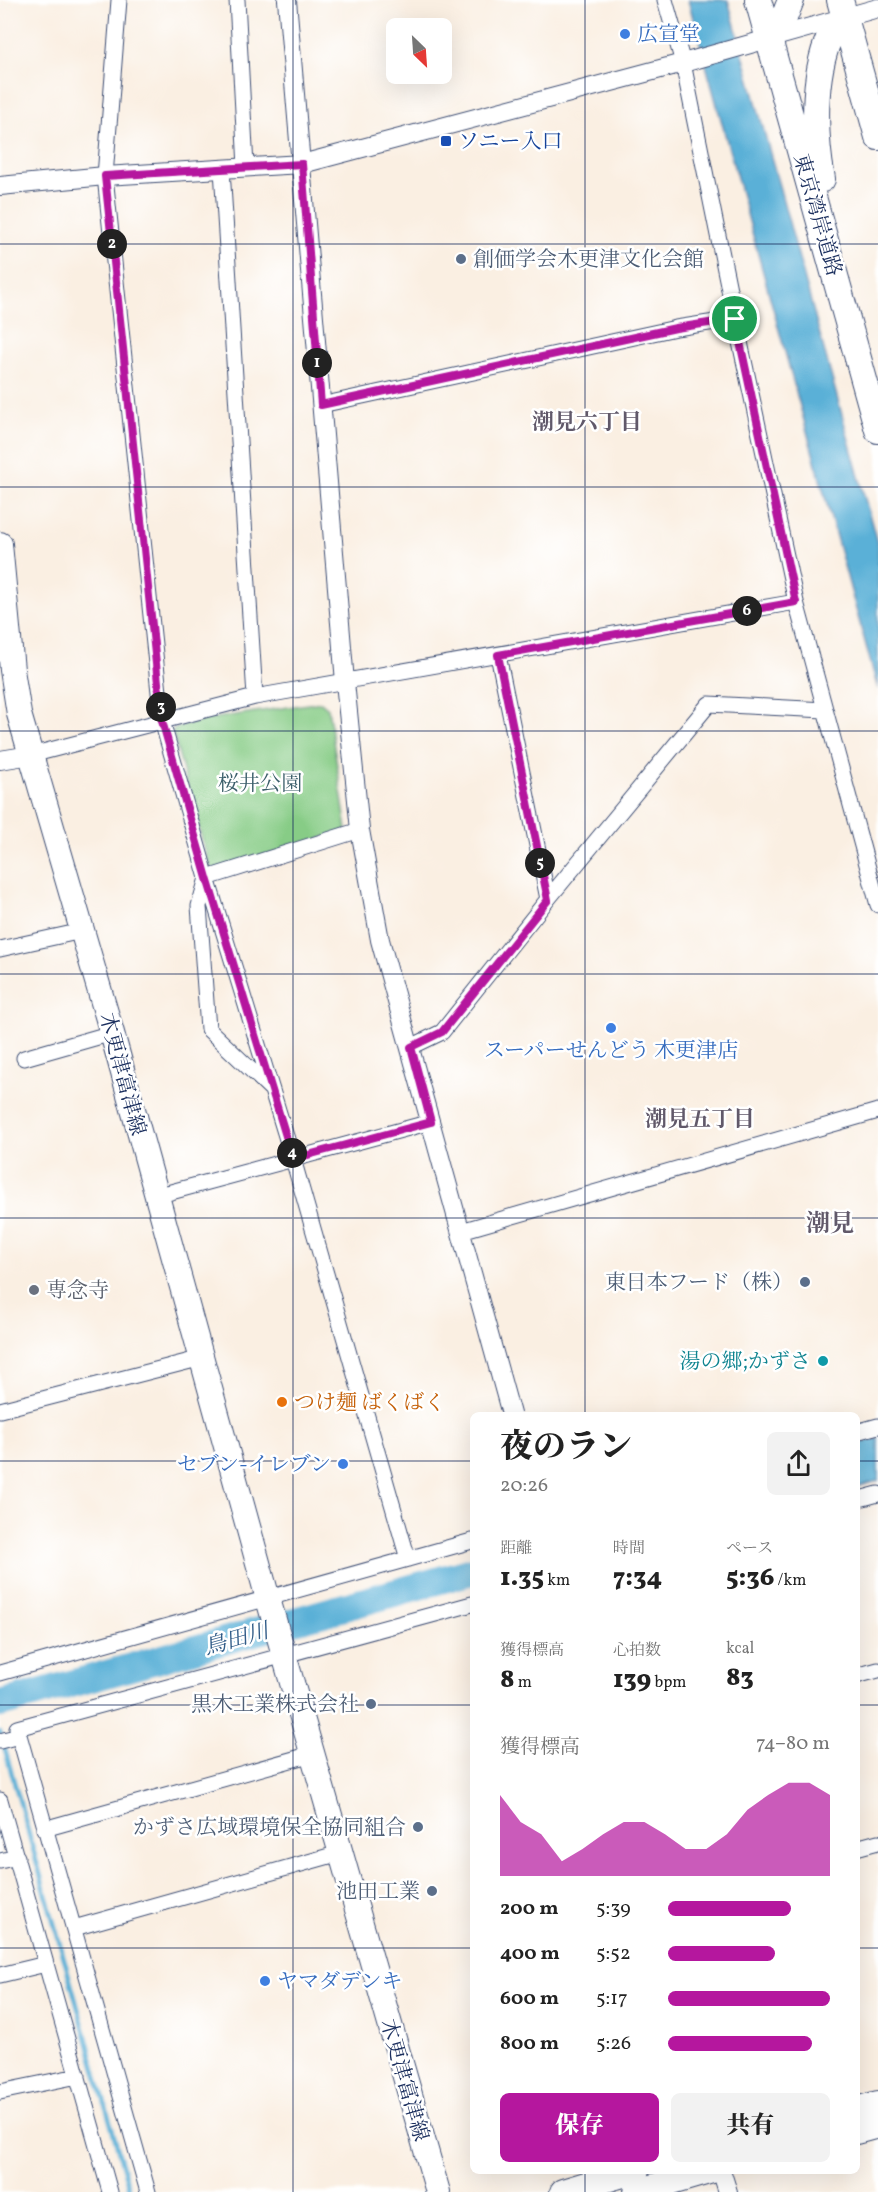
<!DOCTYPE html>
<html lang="ja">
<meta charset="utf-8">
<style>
body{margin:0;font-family:Vollkorn,"Noto Serif JP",serif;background:#f2f2f2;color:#222;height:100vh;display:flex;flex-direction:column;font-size:22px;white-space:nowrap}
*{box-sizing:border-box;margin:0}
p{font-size:20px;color:#767676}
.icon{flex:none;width:33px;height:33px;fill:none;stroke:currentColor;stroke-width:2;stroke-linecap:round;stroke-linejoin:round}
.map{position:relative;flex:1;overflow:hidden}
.panel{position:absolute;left:470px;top:1412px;width:390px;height:762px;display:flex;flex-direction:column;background:#fff;border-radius:9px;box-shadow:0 6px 24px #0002}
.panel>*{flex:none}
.needle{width:39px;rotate:155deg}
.controls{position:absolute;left:386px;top:18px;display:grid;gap:12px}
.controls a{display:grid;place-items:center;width:66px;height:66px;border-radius:9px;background:#fff;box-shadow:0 6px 24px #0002;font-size:30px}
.pin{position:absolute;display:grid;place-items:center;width:51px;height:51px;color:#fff;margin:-26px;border:3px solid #fff;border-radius:50%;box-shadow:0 2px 6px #0007}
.km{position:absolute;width:30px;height:30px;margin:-15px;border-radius:50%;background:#222;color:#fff;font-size:16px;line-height:30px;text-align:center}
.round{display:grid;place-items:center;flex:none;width:63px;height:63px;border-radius:9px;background:#f2f2f2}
.headline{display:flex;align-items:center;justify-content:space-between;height:102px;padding:0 30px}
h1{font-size:33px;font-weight:800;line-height:45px}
.figures{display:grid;grid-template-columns:repeat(3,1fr);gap:9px;height:102px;padding:6px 30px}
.figures div{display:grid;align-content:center}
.figures b{font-size:26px;font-weight:800}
.figures small{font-size:16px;font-weight:400}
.figures p{font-size:16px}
.chart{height:168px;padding:12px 30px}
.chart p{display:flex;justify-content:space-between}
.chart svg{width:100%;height:108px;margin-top:6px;fill:#b5179e;opacity:.7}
.primary-button{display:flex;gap:12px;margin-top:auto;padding:12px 30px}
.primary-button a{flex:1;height:69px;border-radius:9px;background:#b5179e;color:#fff;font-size:24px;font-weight:800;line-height:69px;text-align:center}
.primary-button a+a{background:#f2f2f2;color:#222}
ul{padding:0 30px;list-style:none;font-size:20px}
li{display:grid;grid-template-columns:96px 72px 1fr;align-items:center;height:45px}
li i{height:15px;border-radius:8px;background:#b5179e}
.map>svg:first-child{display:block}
.green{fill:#87cc86;stroke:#517e72;stroke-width:1.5}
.water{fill:#5ab0d7;stroke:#3a709a;stroke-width:1.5}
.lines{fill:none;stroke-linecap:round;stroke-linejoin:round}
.stream{stroke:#5ab0d7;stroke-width:4.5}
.river{stroke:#5ab0d7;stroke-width:28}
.minor-casing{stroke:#3c4c72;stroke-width:17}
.tertiary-casing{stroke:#3c4c72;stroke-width:20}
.primary-casing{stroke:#3c4c72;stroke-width:26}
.trunk-casing{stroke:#3c4c72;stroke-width:28}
.minor{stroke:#fff;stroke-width:15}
.tertiary{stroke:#fff;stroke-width:18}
.primary{stroke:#fff;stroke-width:24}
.trunk{stroke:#fff;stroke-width:26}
.route-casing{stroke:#fff;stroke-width:12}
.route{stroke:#b5179e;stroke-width:8}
.grid{fill:none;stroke:#1b2f5e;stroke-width:1.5;stroke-opacity:0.55}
.shop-dot{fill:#3f7fe0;stroke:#fff;stroke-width:2}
.transit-dot{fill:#1a4fb4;stroke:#fff;stroke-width:2}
.service-dot{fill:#5c6f8a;stroke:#fff;stroke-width:2}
.worship-dot{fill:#6b7280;stroke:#fff;stroke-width:2}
.culture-dot{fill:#0f9aa8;stroke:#fff;stroke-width:2}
.food-dot{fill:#e8710a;stroke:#fff;stroke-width:2}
.labels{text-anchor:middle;stroke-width:5;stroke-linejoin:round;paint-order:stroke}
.shop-label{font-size:21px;fill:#366cbe;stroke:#fff;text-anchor:start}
.transit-label{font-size:21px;fill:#164399;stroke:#fff;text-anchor:start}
.street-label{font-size:21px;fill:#1b2f5e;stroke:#fff}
.service-label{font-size:21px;fill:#4e5e75;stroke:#fff;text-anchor:end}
.park-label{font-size:21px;fill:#3b5e6a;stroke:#fff}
.worship-label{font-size:21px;fill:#5b616d;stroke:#fff;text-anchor:start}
.culture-label{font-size:21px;fill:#0d838f;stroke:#fff;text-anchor:end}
.food-label{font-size:21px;fill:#c56008;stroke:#fff;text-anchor:start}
.neighbourhood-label{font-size:22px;font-weight:bold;fill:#61596a;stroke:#fff}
.water-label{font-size:22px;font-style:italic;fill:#315c88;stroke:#fff}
.quarter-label{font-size:24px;font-weight:bold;fill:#61596a;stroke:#fff}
</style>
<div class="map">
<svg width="878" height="2192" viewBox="0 0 878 2192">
<rect width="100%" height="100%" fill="#fff"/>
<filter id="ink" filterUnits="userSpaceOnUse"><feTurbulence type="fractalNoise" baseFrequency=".0167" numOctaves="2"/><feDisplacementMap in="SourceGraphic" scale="12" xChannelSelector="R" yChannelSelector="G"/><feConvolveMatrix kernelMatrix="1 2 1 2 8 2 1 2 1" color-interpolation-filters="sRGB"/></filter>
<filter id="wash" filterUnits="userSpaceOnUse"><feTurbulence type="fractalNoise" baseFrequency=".008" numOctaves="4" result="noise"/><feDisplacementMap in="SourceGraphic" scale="24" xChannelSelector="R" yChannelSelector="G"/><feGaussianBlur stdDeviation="1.35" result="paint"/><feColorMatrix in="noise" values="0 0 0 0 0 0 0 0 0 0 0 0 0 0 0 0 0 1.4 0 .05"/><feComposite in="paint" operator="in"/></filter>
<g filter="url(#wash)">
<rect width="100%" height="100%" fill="#faefe2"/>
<path class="green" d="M321,702L328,708L347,830L215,873L209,865L173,734V729L202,720Z"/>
<path class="water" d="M688,0H728L878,546V689Z
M878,1438V1481L857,1487V1444Z"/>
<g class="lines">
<path class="stream" d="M0,1732L130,2192"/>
<path class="river" d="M0,1704L472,1571"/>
</g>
</g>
<g filter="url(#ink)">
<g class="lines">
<defs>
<path id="minor" d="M119,0L105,176L162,721L207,878L293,1159L408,1559
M237,0L246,167
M665,0L683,63L735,319L796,602L878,905
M222,169L255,697
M321,405L676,328L735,319
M498,655L548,899
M31,755L255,697L796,602
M0,949L82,931
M411,1047L442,1032L548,899L709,704L825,710
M24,1058L112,1033
M271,1089L208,1029L199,906L207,878L360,830
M156,1196L431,1122
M461,1231L878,1111
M0,1410L202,1358
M856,1432L878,1426
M856,1500L878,1494
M0,1673L472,1541
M856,1676L878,1670
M0,1741L19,1736
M0,1800L110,2192
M44,1829L312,1754
M856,1848L878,1842
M0,1861L17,1857
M74,1928L340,1853
M0,1975L46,1964
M0,2092L78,2076
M148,2192L17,1728L472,1604"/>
<path id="tertiary" d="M287,0L345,682L360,830L380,940L511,1414
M0,186L105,176L302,164L683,63L878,8
M0,760L31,755
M721,2170L728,2192"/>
<path id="primary" d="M0,544L12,670L19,714L112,1033L268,1599L438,2192"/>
<path id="trunk" d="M758,0L878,430
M840,0L878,137
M769,39L780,28L791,0
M822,179C814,135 812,77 830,36C833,29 840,24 845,18
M856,2110L878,2104
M856,2131L878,2125
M563,2192L636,2170
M637,2192L712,2170"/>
</defs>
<use href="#minor" class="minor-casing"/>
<use href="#tertiary" class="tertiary-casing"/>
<use href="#primary" class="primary-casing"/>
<use href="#trunk" class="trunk-casing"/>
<use href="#minor" class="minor"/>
<use href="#tertiary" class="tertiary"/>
<use href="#primary" class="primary"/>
<use href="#trunk" class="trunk"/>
</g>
</g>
<g class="lines" filter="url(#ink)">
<defs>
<path id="route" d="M302,164L321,405L676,328L735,319L796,602L498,655L548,900L442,1032L411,1047L431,1122L293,1159L207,878L162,721L105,176Z"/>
</defs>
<use href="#route" class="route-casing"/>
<use href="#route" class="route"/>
</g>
<path class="grid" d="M293,0V2192M585,0V1414M0,244H878M0,487H878M0,731H878M0,974H878M0,1218H878M0,1461H472M856,1461H878M0,1705H472M856,1705H878M0,1948H472M856,1948H878M585,2170V2192"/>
<g class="shop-dot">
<circle cx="625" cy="34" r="6"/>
<circle cx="611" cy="1028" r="6"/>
<circle cx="343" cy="1464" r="6"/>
<circle cx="265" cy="1981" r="6"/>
</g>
<rect class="transit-dot" x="440" y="135" width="12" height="12" rx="3"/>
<g class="service-dot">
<circle cx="461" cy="259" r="6"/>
<circle cx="805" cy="1282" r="6"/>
<circle cx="371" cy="1704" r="6"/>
<circle cx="418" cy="1827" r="6"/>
<circle cx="432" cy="1891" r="6"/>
</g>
<circle class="worship-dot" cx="34" cy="1290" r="6"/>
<circle class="culture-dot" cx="823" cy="1361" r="6"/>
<circle class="food-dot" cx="282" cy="1402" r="6"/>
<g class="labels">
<g class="shop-label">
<text x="637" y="41">広宣堂</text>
<text x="611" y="1057" text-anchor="middle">スーパーせんどう 木更津店</text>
<text x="331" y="1471" text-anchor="end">セブン-イレブン</text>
<text x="277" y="1988">ヤマダデンキ</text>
</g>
<g class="transit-label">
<text x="458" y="148">ソニー入口</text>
</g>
<g class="street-label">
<text transform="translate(818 215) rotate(74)" y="7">東京湾岸道路</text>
<text transform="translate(123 1074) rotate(75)" y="7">木更津富津線</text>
<text transform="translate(405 2080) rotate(74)" y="7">木更津富津線</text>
</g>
<g class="service-label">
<text x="473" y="266" text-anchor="start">創価学会木更津文化会館</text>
<text x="793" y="1289">東日本フード（株）</text>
<text x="359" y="1711">黒木工業株式会社</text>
<text x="406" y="1834">かずさ広域環境保全協同組合</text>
<text x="420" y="1898">池田工業</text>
</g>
<g class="park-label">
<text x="260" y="790">桜井公園</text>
</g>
<g class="worship-label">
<text x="46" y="1297">専念寺</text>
</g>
<g class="culture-label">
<text x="811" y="1368">湯の郷;かずさ</text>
</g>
<g class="food-label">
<text x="294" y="1409">つけ麺 ばくばく</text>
</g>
<g class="neighbourhood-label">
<text x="587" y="429">潮見六丁目</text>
<text x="700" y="1126">潮見五丁目</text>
</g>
<g class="water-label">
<text transform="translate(236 1638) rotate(-16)" y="8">鳥田川</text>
</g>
<g class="quarter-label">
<text x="830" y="1231">潮見</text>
</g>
</g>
</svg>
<div class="controls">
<a><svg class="needle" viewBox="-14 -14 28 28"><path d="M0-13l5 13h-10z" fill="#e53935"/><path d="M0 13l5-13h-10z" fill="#767676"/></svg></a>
</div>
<div class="pin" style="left:735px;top:319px;background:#1e9e55"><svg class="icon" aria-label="arrive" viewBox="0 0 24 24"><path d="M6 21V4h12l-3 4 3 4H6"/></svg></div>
<b class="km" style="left:317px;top:363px">1</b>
<b class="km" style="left:112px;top:244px">2</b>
<b class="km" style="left:161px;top:707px">3</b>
<b class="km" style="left:292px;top:1153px">4</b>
<b class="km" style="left:540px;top:863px">5</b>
<b class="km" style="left:747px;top:611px">6</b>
<section class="panel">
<div class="headline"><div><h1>夜のラン</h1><p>20:26</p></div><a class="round"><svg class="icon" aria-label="share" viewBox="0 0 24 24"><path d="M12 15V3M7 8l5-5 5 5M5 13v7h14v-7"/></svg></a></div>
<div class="figures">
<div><p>距離</p><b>1.35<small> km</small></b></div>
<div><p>時間</p><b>7:34</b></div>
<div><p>ペース</p><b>5:36<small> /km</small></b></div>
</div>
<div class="figures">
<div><p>獲得標高</p><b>8<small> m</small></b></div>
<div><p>心拍数</p><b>139<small> bpm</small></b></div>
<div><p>kcal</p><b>83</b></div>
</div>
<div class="chart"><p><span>獲得標高</span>74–80 m</p>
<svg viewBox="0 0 160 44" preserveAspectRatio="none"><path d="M0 44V11L10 22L20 27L30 38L40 33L50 27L60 22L70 22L80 27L90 33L100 33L110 27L120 17L130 11L140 6L150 6L160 11V44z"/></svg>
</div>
<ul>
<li><b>200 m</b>5:39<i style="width:76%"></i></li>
<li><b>400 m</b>5:52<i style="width:66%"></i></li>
<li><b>600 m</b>5:17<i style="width:100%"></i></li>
<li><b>800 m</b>5:26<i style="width:89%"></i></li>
</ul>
<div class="primary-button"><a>保存</a><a>共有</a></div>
</section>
</div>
